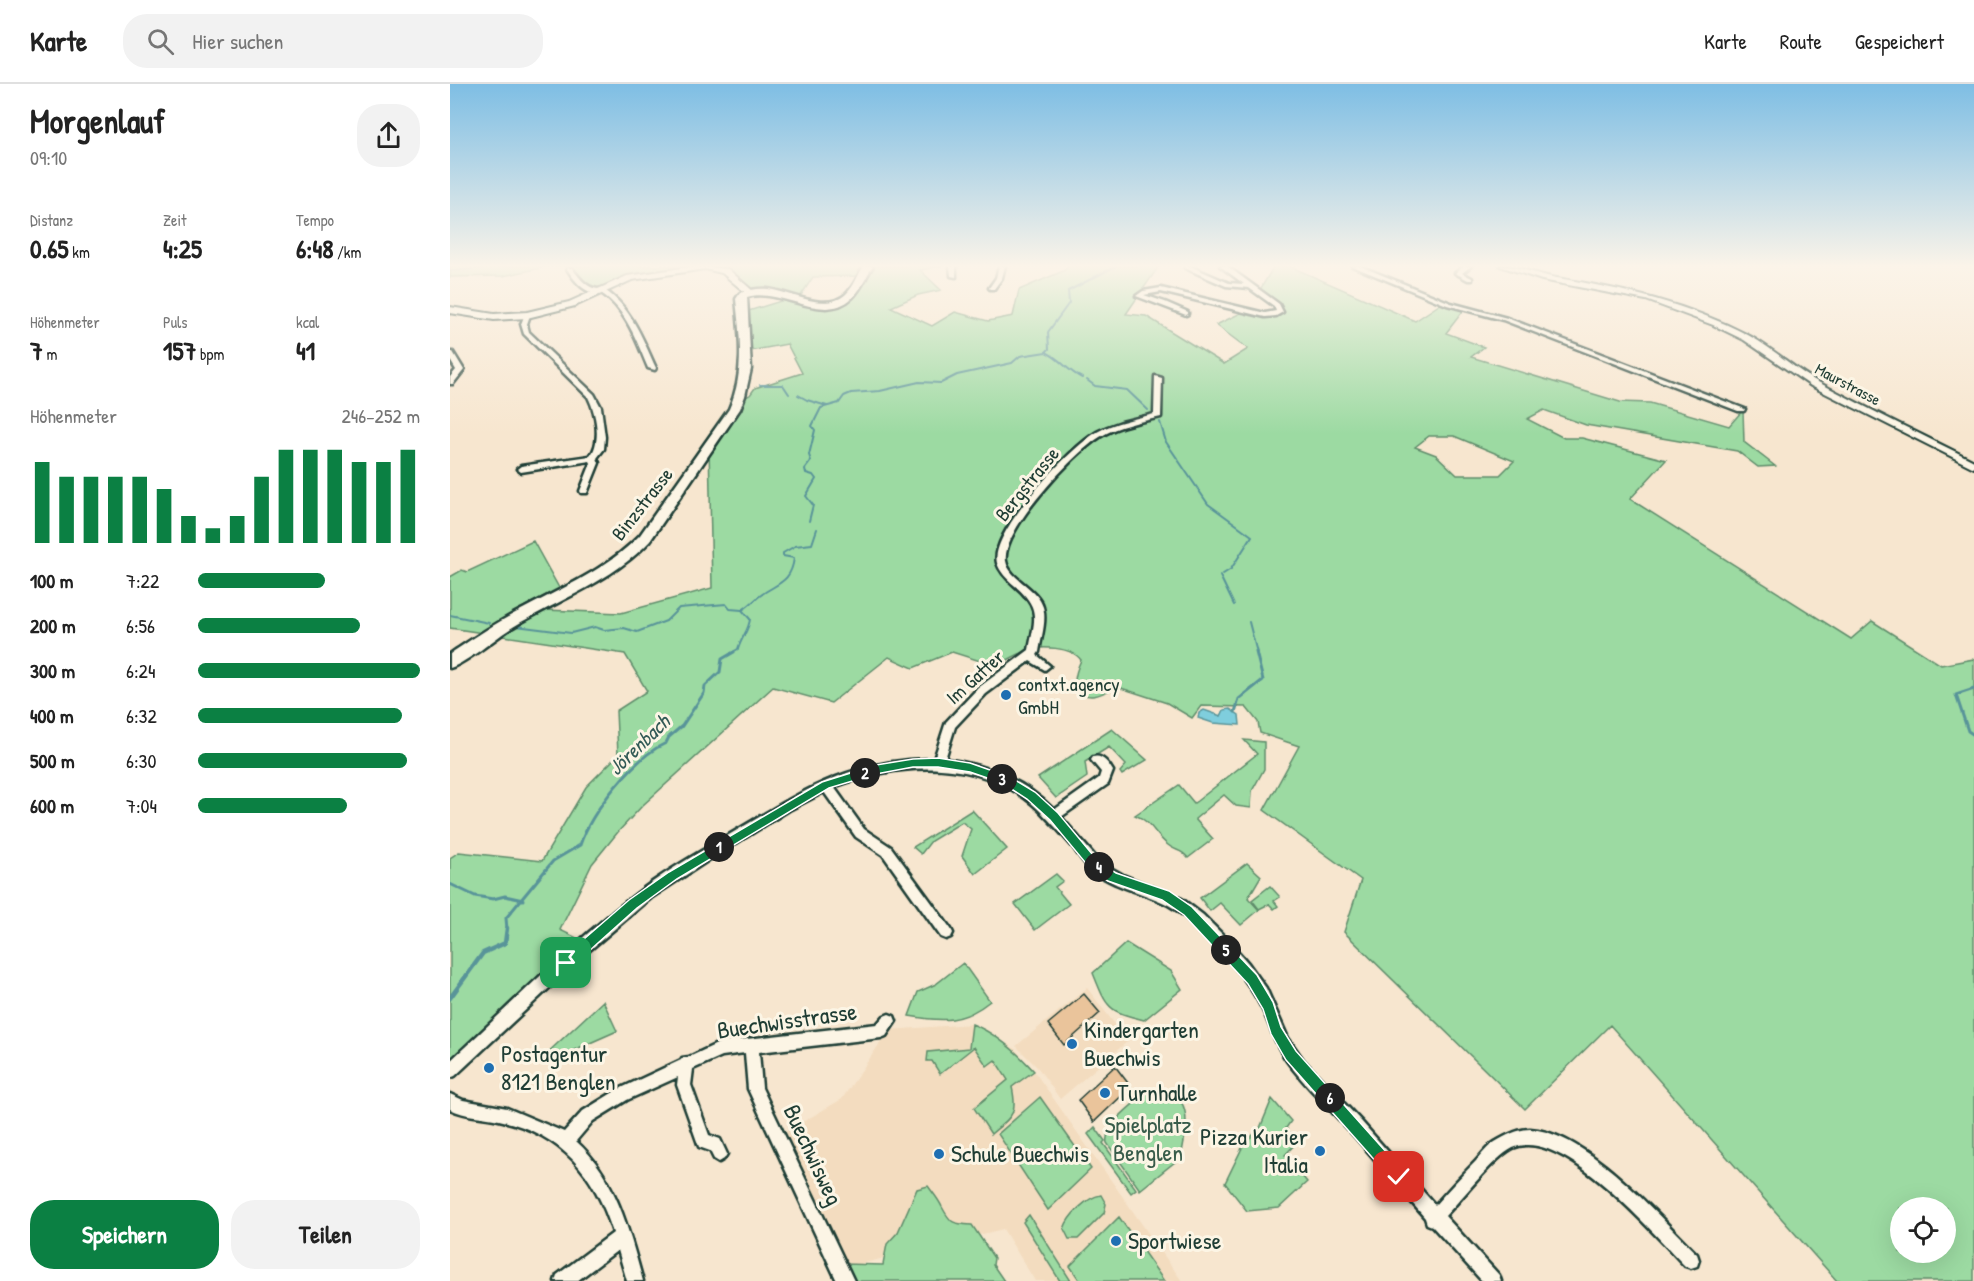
<!DOCTYPE html>
<html lang="de">
<meta charset="utf-8">
<style>
body{margin:0;font-family:"Patrick Hand",sans-serif;background:#f2f2f2;color:#222;height:100vh;display:flex;flex-direction:column;font-size:22px;white-space:nowrap}
*{box-sizing:border-box;margin:0}
p{font-size:20px;color:#767676}
.icon{flex:none;width:33px;height:33px;fill:none;stroke:currentColor;stroke-width:2;stroke-linecap:round;stroke-linejoin:round}
.map{position:relative;flex:1;overflow:hidden}
.drawer{display:flex;flex-direction:column;background:#fff;width:450px}
.drawer>*{flex:none}
.buttons{position:absolute;left:1440px;top:1113px;display:grid;gap:12px}
.buttons a{display:grid;place-items:center;width:66px;height:66px;border-radius:50%;background:#fff;box-shadow:0 6px 24px #0002;font-size:30px}
.pin{position:absolute;display:grid;place-items:center;width:51px;height:51px;color:#fff;margin:-26px;border-radius:12px;box-shadow:0 3px 9px #0006}
.km{position:absolute;width:30px;height:30px;margin:-15px;border-radius:50%;background:#222;color:#fff;font-size:16px;line-height:30px;text-align:center}
.round{display:grid;place-items:center;flex:none;width:63px;height:63px;border-radius:24px;background:#f2f2f2}
.headline{display:flex;align-items:center;justify-content:space-between;height:102px;padding:0 30px}
h1{font-size:33px;font-weight:700;line-height:45px}
.figures{display:grid;grid-template-columns:repeat(3,1fr);gap:9px;height:102px;padding:6px 30px}
.figures div{display:grid;align-content:center}
.figures b{font-size:26px;font-weight:700}
.figures small{font-size:16px;font-weight:400}
.figures p{font-size:16px}
.chart{height:168px;padding:12px 30px}
.chart p{display:flex;justify-content:space-between}
.chart svg{width:100%;height:108px;margin-top:6px;stroke:#0b8043;stroke-width:6}
.cta{display:flex;gap:12px;margin-top:auto;padding:12px 30px}
.cta a{flex:1;height:69px;border-radius:24px;background:#0b8043;color:#fff;font-size:24px;font-weight:700;line-height:69px;text-align:center}
.cta a+a{background:#f2f2f2;color:#222}
ul{padding:0 30px;list-style:none;font-size:20px}
li{display:grid;grid-template-columns:96px 72px 1fr;align-items:center;height:45px}
li i{height:15px;border-radius:8px;background:#0b8043}
header{display:flex;align-items:center;gap:36px;box-sizing:border-box;height:84px;padding:0 30px;background:#fff;border-bottom:2px solid #e0e0e0}
header strong{font-size:28px}
nav{display:flex;gap:33px;margin-inline-start:auto;font-size:21px}
.search{width:420px;height:54px;background:#f2f2f2;display:flex;align-items:center;gap:15px;box-sizing:border-box;padding:0 21px;border-radius:24px;color:#767676;font-size:22px}
main{display:flex;flex:1;min-height:0}
.map>svg:first-child{display:block}
.built{fill:#f3dcbf}
.green{fill:#9cdaa2;stroke:#5e8c6b;stroke-width:1.5;fill-rule:evenodd}
.water{fill:#7fcedd;stroke:#599499;stroke-width:1.5}
.lines{fill:none;stroke-linecap:round;stroke-linejoin:round}
.stream-far2{stroke:#599499;stroke-width:2}
.stream-far1{stroke:#599499;stroke-width:3}
.stream{stroke:#599499;stroke-width:4.5}
.building{fill:#eac49b;stroke:#1f3d34;stroke-width:1.5}
.minor-casing{stroke:#1f3d34;stroke-width:5}
.tertiary-casing{stroke:#1f3d34;stroke-width:4}
.secondary-casing{stroke:#1f3d34;stroke-width:5}
.minor{fill:#fcf5e5;fill-rule:evenodd}
.tertiary{fill:#fcf5e5;fill-rule:evenodd}
.secondary{fill:#fcf5e5;fill-rule:evenodd}
.route{fill:#0b8043;stroke:#fff;stroke-width:1.5}
.poi-dot{fill:#1f6fb2;stroke:#fcf5e5;stroke-width:2}
.labels{text-anchor:middle;stroke-width:6;stroke-linejoin:round;paint-order:stroke}
.far-street-label{font-size:16px;fill:#1f3d34;stroke:#fcf5e5}
.street-label{font-size:20px;fill:#1f3d34;stroke:#fcf5e5}
.poi-label{font-size:20px;fill:#1f3d34;stroke:#fcf5e5;text-anchor:start}
.water-label{font-size:21px;font-style:italic;fill:#325a56;stroke:#fcf5e5}
.near-street-label{font-size:24px;fill:#1f3d34;stroke:#fcf5e5}
.near-poi-label{font-size:24px;fill:#1f3d34;stroke:#fcf5e5;text-anchor:start}
.near-park-label{font-size:24px;fill:#385c4a;stroke:#fcf5e5}
</style>
<header>
<strong>Karte</strong>
<div class="search"><svg class="icon" aria-label="search" viewBox="0 0 24 24"><circle cx="10" cy="10" r="6"/><path d="M15 15l6 6"/></svg>Hier suchen</div>
<nav><a>Karte</a><a>Route</a><a>Gespeichert</a></nav>
</header>
<main>
<section class="drawer">
<div class="headline"><div><h1>Morgenlauf</h1><p>09:10</p></div><a class="round"><svg class="icon" aria-label="share" viewBox="0 0 24 24"><path d="M12 15V3M7 8l5-5 5 5M5 13v7h14v-7"/></svg></a></div>
<div class="figures">
<div><p>Distanz</p><b>0.65<small> km</small></b></div>
<div><p>Zeit</p><b>4:25</b></div>
<div><p>Tempo</p><b>6:48<small> /km</small></b></div>
</div>
<div class="figures">
<div><p>Höhenmeter</p><b>7<small> m</small></b></div>
<div><p>Puls</p><b>157<small> bpm</small></b></div>
<div><p>kcal</p><b>41</b></div>
</div>
<div class="chart"><p><span>Höhenmeter</span>246–252 m</p>
<svg viewBox="0 0 160 44" preserveAspectRatio="none"><path d="M5 44V11M15 44V17M25 44V17M35 44V17M45 44V17M55 44V22M65 44V33M75 44V38M85 44V33M95 44V17M105 44V6M115 44V6M125 44V6M135 44V11M145 44V11M155 44V6"/></svg>
</div>
<ul>
<li><b>100 m</b>7:22<i style="width:57%"></i></li>
<li><b>200 m</b>6:56<i style="width:73%"></i></li>
<li><b>300 m</b>6:24<i style="width:100%"></i></li>
<li><b>400 m</b>6:32<i style="width:92%"></i></li>
<li><b>500 m</b>6:30<i style="width:94%"></i></li>
<li><b>600 m</b>7:04<i style="width:67%"></i></li>
</ul>
<div class="cta"><a>Speichern</a><a>Teilen</a></div>
</section>
<div class="map">
<svg width="1524" height="1197" viewBox="0 0 1524 1197">
<rect width="100%" height="100%" fill="#f7e6cf"/>
<filter id="ink" filterUnits="userSpaceOnUse"><feTurbulence type="fractalNoise" baseFrequency=".0167" numOctaves="2"/><feDisplacementMap in="SourceGraphic" scale="12" xChannelSelector="R" yChannelSelector="G"/><feConvolveMatrix kernelMatrix="1 2 1 2 8 2 1 2 1" color-interpolation-filters="sRGB"/></filter>
<g filter="url(#ink)">
<path class="built" d="M637,904L678,957L610,1015L588,984L566,962Z
M522,940L533,944L565,965L584,987L732,1197H585L553,1145L406,1181L394,1180L327,1053L392,1015L439,946Z"/>
<path class="green" d="M0,182H121H100L53,192L0,193Z
M123,182H492L470,186L491,206L468,211L441,223L482,242L505,228L538,237L563,232L569,206L613,187L619,182H709L676,230L696,232L774,280L798,265L766,241L795,227L815,231L828,230L827,223L808,209L824,182H839L965,237L992,219L1013,227L996,249L1034,263L1021,273L1170,318L1200,319L1279,342L1293,326L1294,358L1325,382L1308,383L1287,367L1136,341L1094,326L1077,335L1114,354H1132L1216,376L1180,415L1401,555L1422,537L1491,581L1524,575V1197H1387L1160,941L1075,1025L894,848L911,796L814,726L849,662L810,649L808,638L796,623L751,622L742,634L717,619L668,603C660,605 648,613 641,612C618,611 625,589 631,576C622,563 590,561 576,567C566,571 556,577 546,582L502,568L463,584L439,573L381,619L323,603L193,721L168,748L142,780L110,846L133,857L0,987V774L9,768L92,777L136,703L168,671L166,627L197,607L175,570L0,544V493L12,486L17,488L83,457L109,504L70,525L171,529L262,504L259,361L289,316L300,311L305,304L352,289L337,260L295,268V228L334,216L375,219L394,216L409,192L363,193L348,216L300,208L269,184L262,183L193,191L148,208L137,203L120,185ZM979,352H1004L1064,377L1050,391H1007L986,371L965,363ZM1450,1124H1496V1168H1450Z
M662,645L697,676L672,691L670,688L676,681L659,663L635,678L637,693L606,714L588,694Z
M794,656L814,658V685L802,707L801,724L786,722L774,711L745,735L763,755L738,774C730,764 726,768 718,761C705,751 701,737 685,731L729,701L744,719L747,717L807,670Z
M522,726L557,765L525,790L512,772L521,745L512,738L481,757L471,770L463,763Z
M797,779L811,792L798,814L809,826L791,841L770,819L760,827L750,814Z
M606,790L613,797L605,803L619,820L585,846L565,820Z
M820,802L830,813L824,817L828,822L824,825L819,820L809,825L802,816Z
M676,859L721,887L732,905L694,936C657,927 657,924 643,889Z
M513,879L540,917C513,939 493,938 459,932L468,908L486,900Z
M153,917L167,947L99,977L94,972Z
M522,940C547,950 566,967 584,987L562,1003C568,1031 562,1032 541,1050L524,1024L558,996L545,976L537,982L524,963L490,990L482,977H477L478,968L519,964Z
M701,1005C746,1006 737,1043 731,1073L690,1106L657,1059C653,1040 687,1018 701,1005Z
M590,1013L641,1085L598,1126L548,1050Z
M822,1015L841,1037L836,1044L847,1058L835,1071L857,1098L829,1124L797,1127L775,1099L794,1060L810,1044Z
M645,1043L655,1057L653,1059L686,1105L681,1109L638,1050Z
M478,1102C483,1109 489,1116 492,1123C501,1140 503,1140 522,1141L544,1174L543,1181L554,1197H396L394,1180L433,1181L437,1160L448,1148L467,1105Z
M651,1111L656,1120L654,1129L628,1155H619L614,1145C618,1132 637,1113 651,1111Z
M579,1131L621,1197H610L573,1138Z
M669,1133L714,1197H630L620,1182Z"/>
<path class="water" d="M780,625L789,631L790,641L763,639L748,634L749,629L754,626L771,632L774,626Z"/>
<g class="lines">
<path class="stream-far2" d="M0,187L62,182
M596,268L599,265L598,248L619,219L618,207L666,182
M596,268C612,276 616,286 632,294
M637,296L645,302L677,306L698,326
M310,301H333L339,310
M348,311L357,316L377,322
M710,338L716,358L758,420L802,452L781,485L770,492L784,521
M359,437L363,421L356,412L366,395L363,391L356,389L355,385L361,377L359,371L365,346L362,342L371,324L389,319L394,312L401,309L430,307L469,298L491,299L507,291L562,279L570,272L596,268
M0,531L39,539
M799,538L807,569
M66,542L121,549L145,543L154,546L174,544L187,548L216,537L229,524L276,520L280,525L292,526
M281,569L288,565C292,552 299,546 300,535L292,526C299,522 304,516 311,511C327,499 341,499 344,474L333,472V469L345,462L362,460L367,445"/>
<path class="stream-far1" d="M1524,605L1506,611L1518,647L1524,651
M785,628L789,615L813,596L806,568
M0,800L25,812L43,815L55,812L73,816
M57,845L56,834L103,777L130,761C141,728 184,673 216,659L219,653L232,642L254,609L255,602L270,588L272,575L284,568"/>
<path class="stream" d="M0,914L33,869L55,859L57,844"/>
</g>
<path class="building" d="M634,910L650,929L614,961L598,940Z
M665,982L681,1003L644,1038L628,1016Z"/>
<g class="lines">
<defs>
<path id="minor" d="M500,182H506V193L501,192Z
M549,182H555L552,194L544,205H540L539,204L546,194Z
M735,182H740L779,199L794,200L770,182H777L829,220L833,228L826,232L815,233L711,208L694,211L715,218L738,228V230L736,231L686,212L693,207L711,204L815,229L826,227L824,222L799,204L776,202L735,184Z
M902,182H910L1001,219L1057,234L1295,325L1294,327H1288L1053,236L997,221Z
M1014,182H1021L1012,189L1022,194V196H1018L1005,189Z
M118,184H122C131,196 138,206 153,205C181,222 193,256 206,284L205,286L198,284C187,258 176,225 151,209C135,211 125,197 117,185Z
M75,230L80,231L77,240L79,248L144,310L151,323L155,353L154,365L147,374L149,379L137,409H131L130,407L141,379L140,377L71,388L67,385L71,382L140,372C152,357 146,329 138,313L74,250L71,240Z
M0,268H3L14,286L3,300H0V293L6,286L0,276Z
M705,292L712,294L711,333C691,338 668,341 650,353C624,369 551,446 556,477C559,495 587,503 593,523C597,537 591,554 589,568L587,571L600,582L595,586L580,577L536,610L505,643L495,675C537,681 573,695 604,726L649,694L651,688L641,676L643,673C652,670 659,680 663,687L658,700L611,733L650,778L673,791L732,815L753,831L776,854L798,879L816,904L838,954L854,977L911,1037L985,1121C998,1106 1012,1091 1026,1077C1032,1070 1038,1062 1045,1058C1055,1052 1068,1045 1080,1045C1138,1049 1207,1131 1247,1170L1249,1176L1247,1182L1241,1184L1235,1182C1204,1150 1112,1042 1063,1064C1043,1074 1012,1115 995,1132L1049,1191L1051,1197H1032L982,1142L977,1140L975,1134C950,1105 926,1076 901,1048C879,1024 856,1003 837,977C825,961 821,941 812,924C796,892 770,863 743,840C733,830 722,822 710,817C687,807 663,802 643,787C635,781 629,771 623,763C612,750 601,738 589,726C533,673 452,677 384,703L414,745L441,763L501,845L503,849L501,853L496,855L491,853L433,771L406,753L374,708L341,725L259,776L201,814L141,865L5,992L0,994V977C62,920 122,858 190,807C223,782 259,763 294,742C357,704 408,674 484,675L496,638L528,604L579,566C585,534 591,524 564,501C557,495 550,488 547,479C539,448 621,363 647,348C665,338 685,335 704,330Z
M439,930L444,932L446,937L436,952L431,954L309,968L312,1004L404,1197H387L298,1005L295,969L272,972L243,985L241,1001L259,1051L270,1055L277,1070L274,1075L269,1078L264,1075L260,1067L249,1063L227,1001L228,993L177,1016L143,1037L126,1057C166,1093 179,1147 193,1197H177L168,1166L127,1197H105L107,1191L163,1149C145,1090 112,1050 49,1036C32,1032 16,1033 0,1025V1010L13,1016L57,1024L114,1048L133,1027L167,1006L231,976L232,974L239,973L271,958L427,940L434,932Z"/>
<path id="tertiary" d="M246,182L278,185L304,208L297,210L272,189L255,185L182,196L125,222L77,234L44,236L0,229V223L44,230L77,228L119,218L177,192Z
M1050,182C1070,182 1088,191 1107,194C1174,205 1238,220 1298,251C1323,264 1344,285 1370,299C1420,326 1473,351 1524,377V384L1361,302L1294,256L1263,241L1196,216L1092,196Z"/>
<path id="secondary" d="M414,182H423C416,192 412,205 402,214C373,241 330,203 297,213L301,285L295,312L290,325L200,457C161,498 110,515 63,543C45,554 18,578 0,584V570L4,567C27,552 50,536 75,524C116,502 157,485 190,451L279,325C295,289 290,253 286,215L290,209C299,206 308,204 318,205C342,208 375,229 396,210C404,203 408,190 414,182Z"/>
</defs>
<use href="#minor" class="minor-casing"/>
<use href="#tertiary" class="tertiary-casing"/>
<use href="#secondary" class="secondary-casing"/>
<use href="#minor" class="minor"/>
<use href="#tertiary" class="tertiary"/>
<use href="#secondary" class="secondary"/>
</g>
</g>
<linearGradient id="sky" x2="0" y2="1"><stop stop-color="#7ebee4"/><stop offset="0.52" stop-color="#fbf4e9"/><stop offset="1" stop-color="#fbf4e9" stop-opacity="0"/></linearGradient>
<rect width="1524" height="350" fill="url(#sky)"/>
<path class="route" d="M488,674L520,679L560,693L585,708L608,729L647,776L666,789L719,807L742,823L807,891L823,918L831,943L846,967L954,1088L956,1093L954,1098L949,1100L944,1098L836,976L821,950L813,925L798,900L734,831L712,816L658,797L639,783L600,736L577,715L552,699L520,688L488,683H463L426,690L379,704L227,795L187,824L120,884H111L109,879L111,875L179,816L219,788L372,698L426,681L463,675Z"/>
<g class="poi-dot">
<circle cx="556" cy="611" r="6"/>
<circle cx="622" cy="960" r="6"/>
<circle cx="39" cy="984" r="6"/>
<circle cx="655" cy="1009" r="6"/>
<circle cx="870" cy="1067" r="6"/>
<circle cx="489" cy="1070" r="6"/>
<circle cx="666" cy="1157" r="6"/>
</g>
<g class="labels">
<g class="far-street-label">
<text transform="translate(1398 300) rotate(28)" y="6">Maurstrasse</text>
</g>
<g class="street-label">
<text transform="translate(577 400) rotate(-51)" y="7">Bergstrasse</text>
<text transform="translate(192 420) rotate(-52)" y="7">Binzstrasse</text>
<text transform="translate(525 593) rotate(-42)" y="7">Im Gatter</text>
</g>
<g class="poi-label">
<text x="568" y="607">contxt.agency<tspan x="568" dy="23">GmbH</tspan></text>
</g>
<g class="water-label">
<text transform="translate(189 661) rotate(-44)" y="7">Jörenbach</text>
</g>
<g class="near-street-label">
<text transform="translate(337 937) rotate(-8)" y="8">Buechwisstrasse</text>
<text transform="translate(363 1071) rotate(65)" y="8">Buechwisweg</text>
</g>
<g class="near-poi-label">
<text x="634" y="954">Kindergarten<tspan x="634" dy="28">Buechwis</tspan></text>
<text x="51" y="978">Postagentur<tspan x="51" dy="28">8121 Benglen</tspan></text>
<text x="667" y="1017">Turnhalle</text>
<text x="858" y="1061" text-anchor="end">Pizza Kurier<tspan x="858" dy="28">Italia</tspan></text>
<text x="501" y="1078">Schule Buechwis</text>
<text x="678" y="1165">Sportwiese</text>
</g>
<g class="near-park-label">
<text x="698" y="1049">Spielplatz<tspan x="698" dy="28">Benglen</tspan></text>
</g>
</g>
</svg>
<div class="buttons">
<a><svg class="icon" aria-label="locate" viewBox="0 0 24 24"><circle cx="12" cy="12" r="6"/><path d="M12 2v4M12 18v4M2 12h4M18 12h4"/></svg></a>
</div>
<div class="pin" style="left:116px;top:879px;background:#1e9e55"><svg class="icon" aria-label="arrive" viewBox="0 0 24 24"><path d="M6 21V4h12l-3 4 3 4H6"/></svg></div>
<div class="pin" style="left:949px;top:1093px;background:#d93025"><svg class="icon" aria-label="check" viewBox="0 0 24 24"><path d="M5 12l5 5 9-10"/></svg></div>
<b class="km" style="left:269px;top:763px">1</b>
<b class="km" style="left:415px;top:689px">2</b>
<b class="km" style="left:552px;top:695px">3</b>
<b class="km" style="left:649px;top:783px">4</b>
<b class="km" style="left:776px;top:866px">5</b>
<b class="km" style="left:880px;top:1014px">6</b>
</div>
</main>
